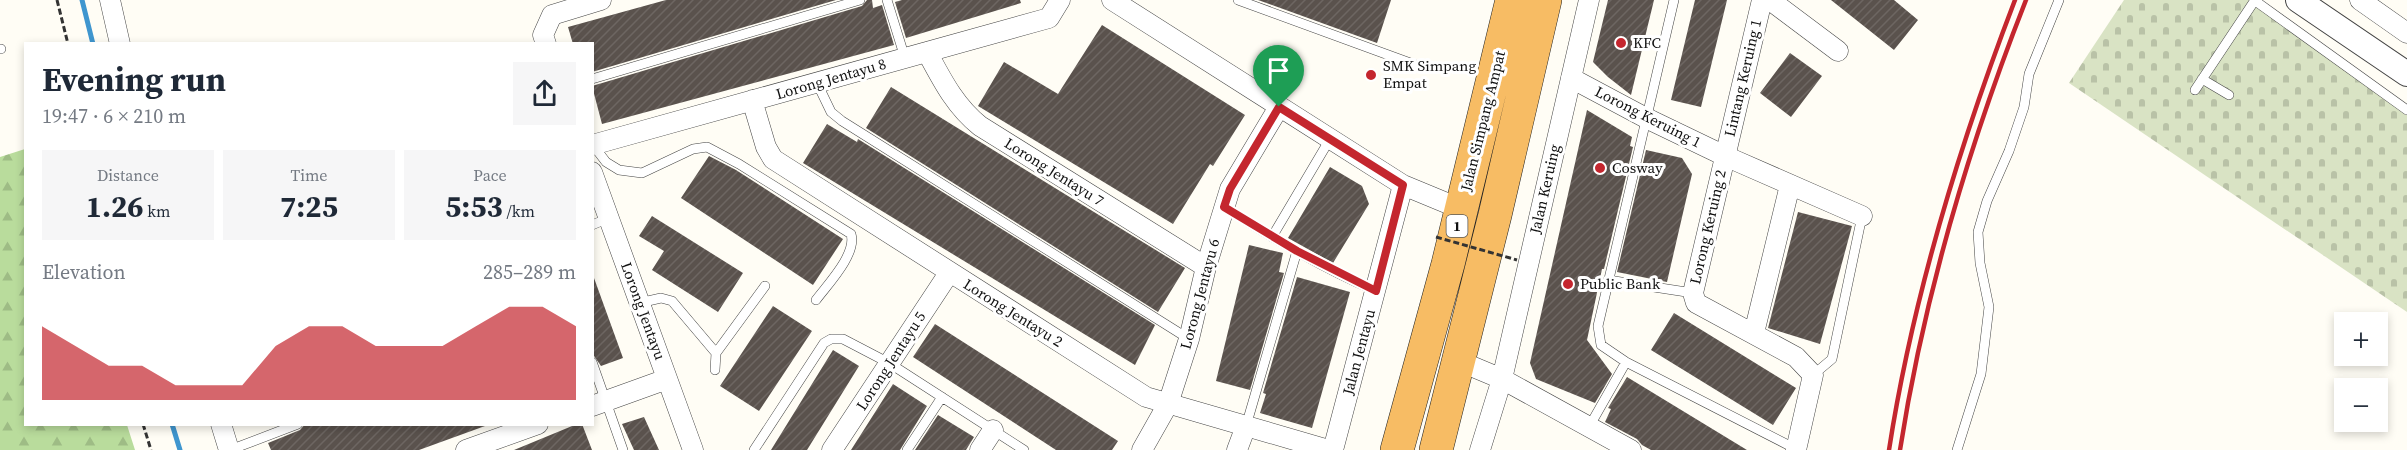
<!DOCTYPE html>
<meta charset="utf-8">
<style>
body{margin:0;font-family:"Source Serif 4",serif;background:#f6f6f7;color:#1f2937;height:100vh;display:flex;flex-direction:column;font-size:22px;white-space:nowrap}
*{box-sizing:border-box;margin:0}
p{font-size:20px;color:#747a83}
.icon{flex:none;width:33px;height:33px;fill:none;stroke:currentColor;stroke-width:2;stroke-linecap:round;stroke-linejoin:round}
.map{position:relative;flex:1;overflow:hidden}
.details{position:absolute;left:24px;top:42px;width:570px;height:384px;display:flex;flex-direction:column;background:#fff;border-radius:0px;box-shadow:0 3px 9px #0003}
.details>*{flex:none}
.tools{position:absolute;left:2334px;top:312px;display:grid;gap:12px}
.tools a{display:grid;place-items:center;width:54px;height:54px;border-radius:0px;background:#fff;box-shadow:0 3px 9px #0003;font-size:30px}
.pin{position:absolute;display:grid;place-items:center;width:51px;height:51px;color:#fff;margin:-62px -26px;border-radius:50% 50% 50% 0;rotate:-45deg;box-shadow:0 0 6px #0007}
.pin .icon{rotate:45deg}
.round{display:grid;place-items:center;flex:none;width:63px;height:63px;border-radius:0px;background:#f6f6f7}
.summary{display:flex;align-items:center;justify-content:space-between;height:102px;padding:0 18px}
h1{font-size:33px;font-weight:700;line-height:45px}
.stats{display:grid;grid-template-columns:repeat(3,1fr);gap:9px;height:102px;padding:6px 18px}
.stats div{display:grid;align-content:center;border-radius:0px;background:#f6f6f7;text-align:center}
.stats b{font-size:30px;font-weight:700}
.stats small{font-size:16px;font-weight:400}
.stats p{font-size:16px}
.chart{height:168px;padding:12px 18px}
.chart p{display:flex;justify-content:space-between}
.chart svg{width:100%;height:108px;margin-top:6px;fill:#c4262e;opacity:.7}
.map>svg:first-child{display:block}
.forest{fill:url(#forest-firs)}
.cemetery{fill:url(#cemetery-stones)}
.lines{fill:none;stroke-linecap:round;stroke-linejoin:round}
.stream{stroke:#3f96cf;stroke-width:5}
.building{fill:url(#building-hatch)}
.service-casing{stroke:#444;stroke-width:10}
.minor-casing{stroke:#444;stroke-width:21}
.tertiary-casing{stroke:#444;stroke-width:26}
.trunk-casing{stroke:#222;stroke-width:34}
.path{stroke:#333;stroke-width:3;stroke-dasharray:6 3;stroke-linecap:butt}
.service{stroke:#fff;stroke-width:9}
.minor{stroke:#fff;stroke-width:20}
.tertiary{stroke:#fff;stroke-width:24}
.trunk{stroke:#f7bc64;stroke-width:33}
.rail{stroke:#c4262e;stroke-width:4.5}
.path-bridge{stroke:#333;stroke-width:3;stroke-dasharray:6 3;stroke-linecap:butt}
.route-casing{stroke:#fff;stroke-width:12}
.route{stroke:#c4262e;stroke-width:8}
.poi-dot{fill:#c4262e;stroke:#fff;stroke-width:2}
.labels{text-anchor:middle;stroke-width:6;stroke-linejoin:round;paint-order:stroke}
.shield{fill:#fff;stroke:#585858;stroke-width:1.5}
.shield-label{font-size:14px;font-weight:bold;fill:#111}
.poi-label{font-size:15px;fill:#111;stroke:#fff;text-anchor:start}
.street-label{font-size:15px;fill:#111;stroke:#fff}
</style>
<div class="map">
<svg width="2407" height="450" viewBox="0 0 2407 450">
<defs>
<pattern id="forest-firs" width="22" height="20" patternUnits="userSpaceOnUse" patternTransform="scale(1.5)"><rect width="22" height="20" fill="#b9dc9c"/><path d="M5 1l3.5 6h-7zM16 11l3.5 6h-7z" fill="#9ebc85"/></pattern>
<pattern id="cemetery-stones" width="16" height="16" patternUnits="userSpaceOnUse" patternTransform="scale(1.5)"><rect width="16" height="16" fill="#d9e3c4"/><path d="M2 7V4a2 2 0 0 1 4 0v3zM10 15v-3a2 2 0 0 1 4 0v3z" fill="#b9c2a7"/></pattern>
<pattern id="building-hatch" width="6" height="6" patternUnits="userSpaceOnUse" patternTransform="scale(1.5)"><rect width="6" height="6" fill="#5a524d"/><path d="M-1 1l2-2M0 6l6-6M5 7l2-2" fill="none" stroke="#6d6662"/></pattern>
</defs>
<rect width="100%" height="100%" fill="#fffdf5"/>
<path class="forest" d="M25,149L26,424L127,425L135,450H0V157Z"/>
<path class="cemetery" d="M2124,0H2256L2407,107V312L2069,83Z"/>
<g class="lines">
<path class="stream" d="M82,0L93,44
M172,424L180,450"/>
</g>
<path class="building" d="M666,0H836L592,72V44H573L568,27Z
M867,0H872L873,8L882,5L894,45L602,124L592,86L862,6Z
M902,0H1020L1021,3L906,38L895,2Z
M1258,0H1391L1377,43Z
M1608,0H1654L1631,95L1608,77L1593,62Z
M1695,0H1727L1701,107L1671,100Z
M1831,0H1894L1918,20L1894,50Z
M1102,25L1245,115L1213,166L1210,164L1173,224L978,106L1004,62L1058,94Z
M1790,53L1822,76L1791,117L1760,93Z
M891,87L1185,268L1158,312L866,128Z
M1587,110L1632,137L1630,146L1633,147L1604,269H1602L1587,340L1612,374L1595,403L1536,379L1530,363Z
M827,124L857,142L858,139L1155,325L1135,365L803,163Z
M1646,150L1682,158L1692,174L1667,282L1617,272Z
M709,156L736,170L843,239L813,285L681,198Z
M1330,167L1362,186L1369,204L1333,263L1288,238Z
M1798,212L1852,226L1820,344L1768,328Z
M652,216L743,273L718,312L652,270L664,251L639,236Z
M1249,245L1283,253L1279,272L1284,273L1250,390L1216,381Z
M1297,277L1350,292L1312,428L1260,413L1266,394L1263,393Z
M592,278H594L623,358L601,366L592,353Z
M773,306L812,331L759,411L720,386Z
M1674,313L1796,388L1773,425L1651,350Z
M935,324L1118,441L1112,450H1056L913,357Z
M833,350L859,366L807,450H771Z
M1627,377L1747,450H1651L1642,445L1637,439L1605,422L1611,409L1608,408Z
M893,384L927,406L900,450H851Z
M938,415L974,437L966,450H915Z
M644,417L659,450H634L622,424Z
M305,424H485V426L419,450H271L268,443L300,430Z
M577,424H582L592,450H514Z"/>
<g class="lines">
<defs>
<path id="service" d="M887,0L905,58
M1238,0L1424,68
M1674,0L1598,326L1601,345L1626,362L1796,449
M2254,0L2407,110
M0,49H1
M592,79L860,0
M2202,79L2229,95
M817,83L831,112L842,121L1189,339
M2195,90L2255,0
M593,145L606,162L619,170L642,173L693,149L707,147L739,164L851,234C857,254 828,284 816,300
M1224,207C1273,238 1322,268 1376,291
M592,225L609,218
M1272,237L1330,139
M1608,280L1693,293
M639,303L661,298L672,301L716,353L715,370
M716,353L765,286
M592,362L623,450
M1813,375L1832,359L1862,216
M1246,426L1297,251
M1589,427L1626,362
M230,450L298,424
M754,450L824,343L831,339H843L889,363L1024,450
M907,450L942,397
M1957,450L1981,374L1989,307L1980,263L1978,232L1987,201L2009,151L2024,107L2029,74L2059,0"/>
<path id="minor" d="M110,0L120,44
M1112,0L1403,185L1461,209
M1762,0L1693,293L1696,303L1796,357L1813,375L1796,450
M1770,0L1838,51
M2360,0L2407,33
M546,44L543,35L552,15L601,0
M927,52C942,80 955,106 980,126L1206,267
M1571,78L1646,118L1725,156L1862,216
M752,100L766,147L773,159L1146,397L1329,450
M592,145L1049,18L1060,0
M592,172L693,450
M1754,333L1790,185
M1459,361L1502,379L1631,450
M592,406L667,379
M221,424L229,450
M466,450L538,424
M832,450L949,273
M980,450L993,430
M1142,450L1168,404L1189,339L1206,267L1230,189L1279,107
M1237,450L1246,426
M1333,450L1403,185
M1480,450L1502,379L1589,0"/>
<path id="tertiary" d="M2298,0L2407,74"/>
<path id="trunk" d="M1397,450L1448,264L1512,0
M1436,450L1495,215L1545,0"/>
</defs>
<use href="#service" class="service-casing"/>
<use href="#minor" class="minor-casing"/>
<use href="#tertiary" class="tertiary-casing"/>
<use href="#trunk" class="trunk-casing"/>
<path class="path" d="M57,0L68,44
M143,424L151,450"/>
<use href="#service" class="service"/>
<use href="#minor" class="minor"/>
<use href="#tertiary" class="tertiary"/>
<use href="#trunk" class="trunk"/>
<path class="rail" d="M1889,450C1913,295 1959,146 2015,0
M1900,450C1924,296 1969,145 2026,0"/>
<path class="path-bridge" d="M1436,237L1517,260"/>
</g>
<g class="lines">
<defs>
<path id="route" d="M1279,107L1403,185L1376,291L1297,251L1224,207L1230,189Z"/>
</defs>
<use href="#route" class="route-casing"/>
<use href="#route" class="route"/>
</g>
<g class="poi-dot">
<circle cx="1621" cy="43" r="6"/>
<circle cx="1371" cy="75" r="6"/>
<circle cx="1600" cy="168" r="6"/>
<circle cx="1568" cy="284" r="6"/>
</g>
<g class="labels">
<rect class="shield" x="1446.5" y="215" width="21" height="22" rx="4.5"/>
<g class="shield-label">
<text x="1457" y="231">1</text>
</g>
<g class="poi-label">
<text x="1633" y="48">KFC</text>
<text x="1383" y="71">SMK Simpang<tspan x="1383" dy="17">Empat</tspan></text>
<text x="1612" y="173">Cosway</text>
<text x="1580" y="289">Public Bank</text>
</g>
<g class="street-label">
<text transform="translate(1743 78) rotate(-77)" y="5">Lintang Keruing 1</text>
<text transform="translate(831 79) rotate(-16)" y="5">Lorong Jentayu 8</text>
<text transform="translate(1648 117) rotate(27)" y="5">Lorong Keruing 1</text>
<text transform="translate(1483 121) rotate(-76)" y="5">Jalan Simpang Ampat</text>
<text transform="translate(1054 172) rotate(32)" y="5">Lorong Jentayu 7</text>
<text transform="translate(1545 189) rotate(-77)" y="5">Jalan Keruing</text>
<text transform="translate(1708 227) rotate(-77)" y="5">Lorong Keruing 2</text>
<text transform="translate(1200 294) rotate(-75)" y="5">Lorong Jentayu 6</text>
<text transform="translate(643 311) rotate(70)" y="5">Lorong Jentayu</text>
<text transform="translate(1013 313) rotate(32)" y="5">Lorong Jentayu 2</text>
<text transform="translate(1359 352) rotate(-75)" y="5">Jalan Jentayu</text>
<text transform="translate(891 361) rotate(-57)" y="5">Lorong Jentayu 5</text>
</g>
</g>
</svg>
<div class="tools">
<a>+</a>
<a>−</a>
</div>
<div class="pin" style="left:1279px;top:107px;background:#1e9e55"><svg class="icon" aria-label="arrive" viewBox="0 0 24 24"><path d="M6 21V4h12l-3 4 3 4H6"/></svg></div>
<section class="details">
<div class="summary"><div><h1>Evening run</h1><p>19:47 · 6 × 210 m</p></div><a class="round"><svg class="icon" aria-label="share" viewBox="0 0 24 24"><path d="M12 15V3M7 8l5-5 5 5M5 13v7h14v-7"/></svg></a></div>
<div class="stats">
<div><p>Distance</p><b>1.26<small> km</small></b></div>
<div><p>Time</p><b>7:25</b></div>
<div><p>Pace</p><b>5:53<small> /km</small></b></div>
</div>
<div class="chart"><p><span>Elevation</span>285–289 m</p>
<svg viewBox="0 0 160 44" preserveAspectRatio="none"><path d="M0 44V14L10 22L20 30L30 30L40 38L50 38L60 38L70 22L80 14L90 14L100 22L110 22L120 22L130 14L140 6L150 6L160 14V44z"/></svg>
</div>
</section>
</div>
